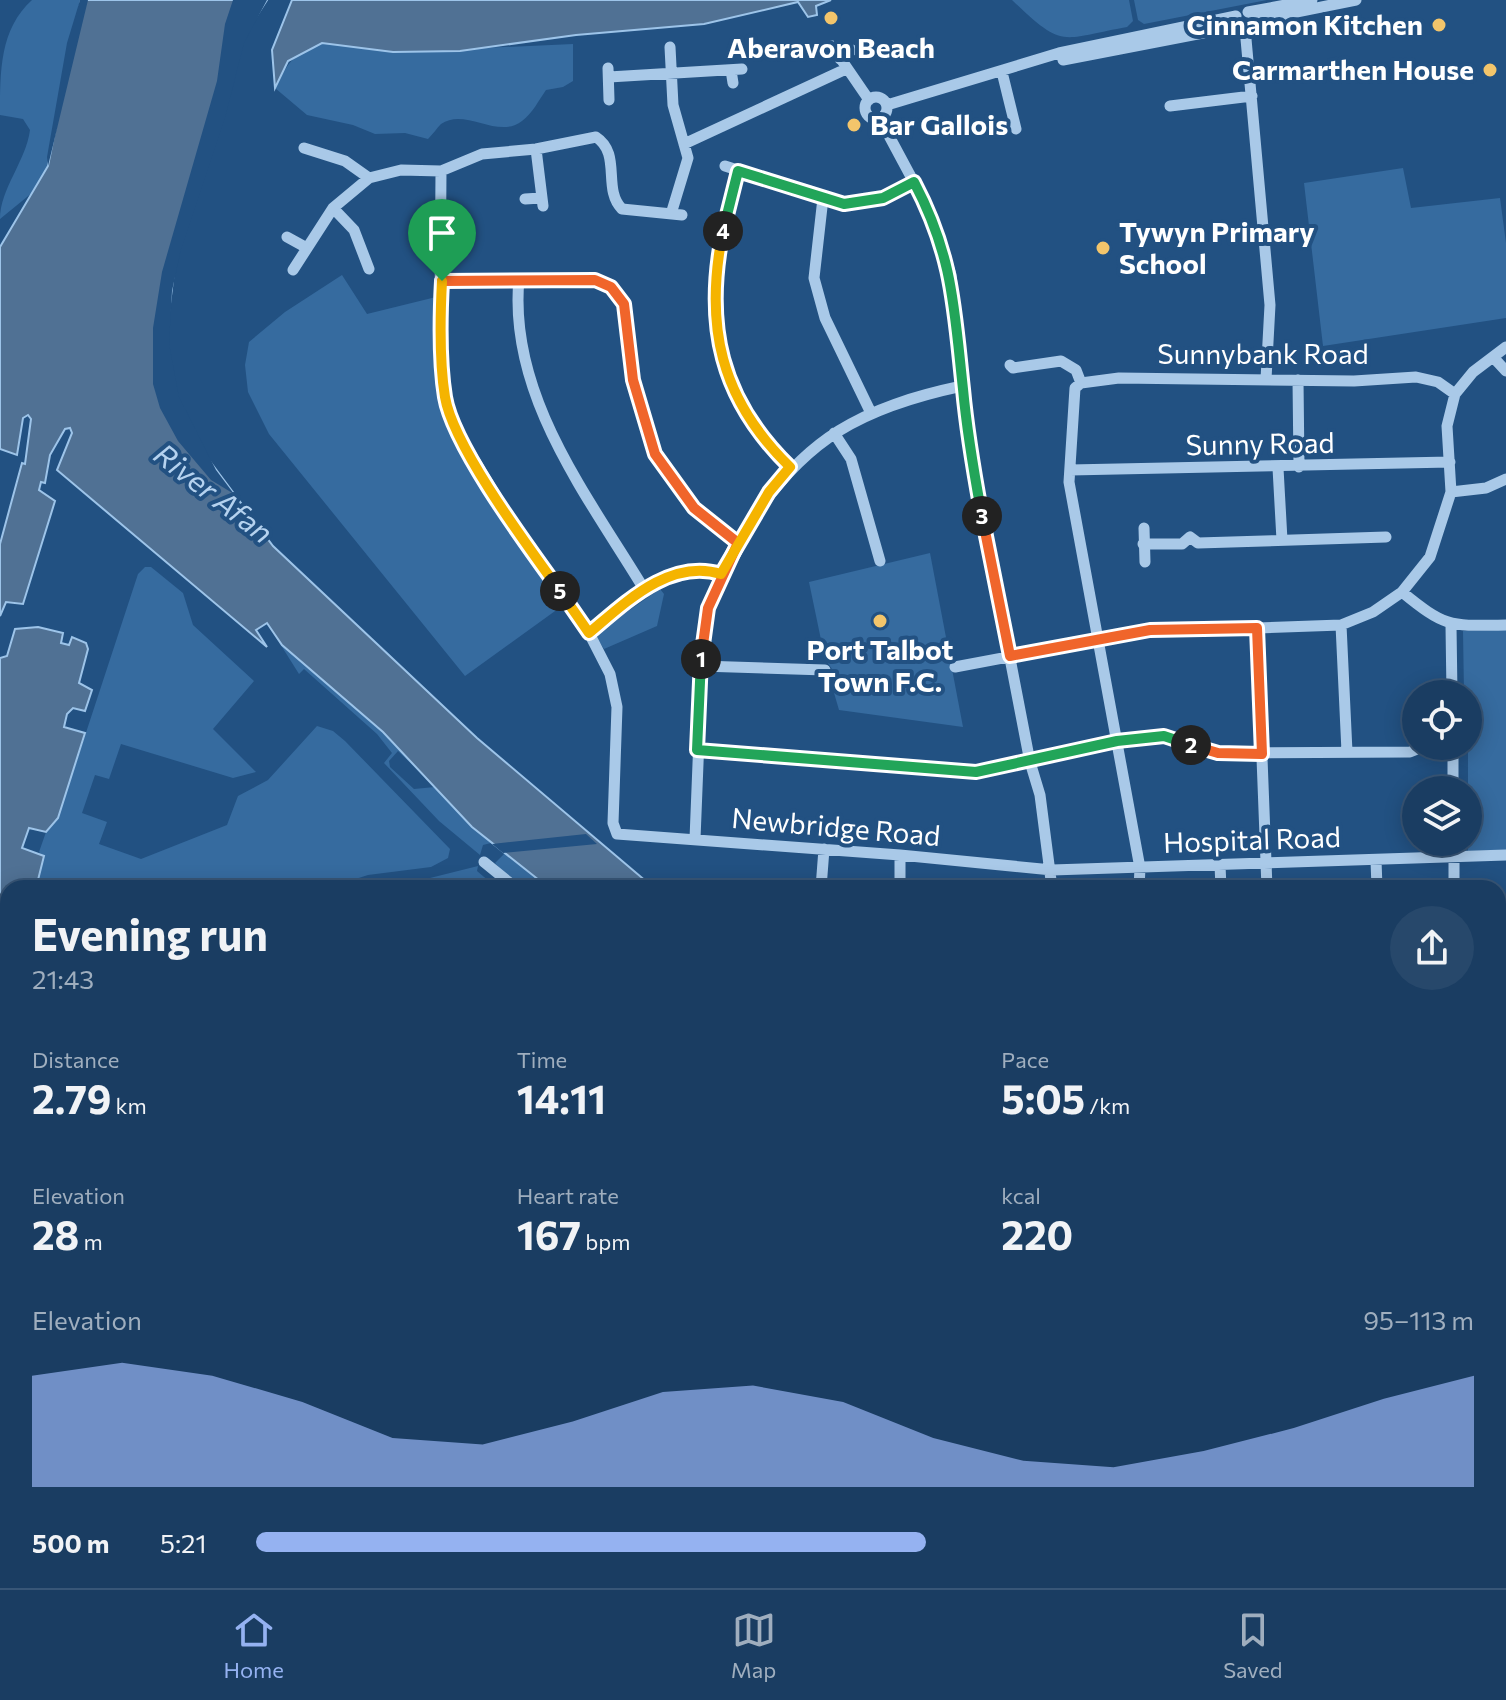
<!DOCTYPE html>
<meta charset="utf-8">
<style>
body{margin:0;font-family:Commissioner,sans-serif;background:#27486b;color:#f1f3f6;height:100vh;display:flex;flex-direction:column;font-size:30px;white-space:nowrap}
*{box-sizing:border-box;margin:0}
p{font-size:26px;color:#9faebe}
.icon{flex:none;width:44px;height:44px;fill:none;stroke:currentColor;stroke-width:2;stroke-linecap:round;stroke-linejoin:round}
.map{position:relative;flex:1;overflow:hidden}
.side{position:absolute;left:0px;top:880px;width:1506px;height:708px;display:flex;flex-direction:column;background:#1a3d62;border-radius:24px 24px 0 0;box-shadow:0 4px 20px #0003,0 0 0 2px #385677}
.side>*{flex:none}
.tools{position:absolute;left:1402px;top:680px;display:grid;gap:16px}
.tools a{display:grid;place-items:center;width:80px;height:80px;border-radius:50%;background:#1a3d62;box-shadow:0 4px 20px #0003,0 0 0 2px #385677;font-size:40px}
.pin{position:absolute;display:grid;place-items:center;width:68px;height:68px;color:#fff;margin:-82px -34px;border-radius:50% 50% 50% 0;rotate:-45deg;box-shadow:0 0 8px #0007}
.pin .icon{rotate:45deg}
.km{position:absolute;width:40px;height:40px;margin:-20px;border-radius:50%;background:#222;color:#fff;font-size:22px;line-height:40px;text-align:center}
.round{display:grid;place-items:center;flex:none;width:84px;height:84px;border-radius:42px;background:#27486b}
.headline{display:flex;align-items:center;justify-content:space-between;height:136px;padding:0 32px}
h1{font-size:44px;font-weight:700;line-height:60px}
.figures{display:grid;grid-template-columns:repeat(3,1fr);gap:12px;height:136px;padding:8px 32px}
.figures div{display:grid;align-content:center}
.figures b{font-size:40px;font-weight:700}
.figures small{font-size:22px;font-weight:400}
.figures p{font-size:22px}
.chart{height:224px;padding:16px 32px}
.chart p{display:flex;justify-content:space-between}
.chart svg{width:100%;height:144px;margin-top:8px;fill:#95b2f1;opacity:.7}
ul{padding:0 32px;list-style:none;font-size:26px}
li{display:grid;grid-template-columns:128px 96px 1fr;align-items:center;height:60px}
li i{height:20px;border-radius:10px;background:#95b2f1}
.tabs{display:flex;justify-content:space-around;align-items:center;height:112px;border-top:2px solid #385677;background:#1a3d62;font-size:22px;color:#9faebe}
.tabs a{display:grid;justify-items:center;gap:4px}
.tabs .selected{color:#95b2f1}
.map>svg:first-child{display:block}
.green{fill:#366b9f;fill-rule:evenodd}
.water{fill:#507194;stroke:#9dc4e9;stroke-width:2}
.pier{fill:#225182}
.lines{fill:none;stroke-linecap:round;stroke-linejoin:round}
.minor{stroke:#a9c9e8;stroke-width:11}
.major{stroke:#ebf3fd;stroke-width:14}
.split-1-casing{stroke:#fff;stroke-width:16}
.split-2-casing{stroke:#fff;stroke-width:16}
.split-3-casing{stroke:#fff;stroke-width:16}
.split-4-casing{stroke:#fff;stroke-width:16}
.split-5-casing{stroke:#fff;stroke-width:16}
.split-6-casing{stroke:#fff;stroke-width:16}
.split-1{stroke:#f0652b;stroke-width:10}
.split-2{stroke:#22a559;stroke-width:10}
.split-3{stroke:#f0652b;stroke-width:10}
.split-4{stroke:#22a559;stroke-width:10}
.split-5{stroke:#f5b400;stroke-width:10}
.split-6{stroke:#f5b400;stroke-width:10}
.poi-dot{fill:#f3c56b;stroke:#225182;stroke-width:3}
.labels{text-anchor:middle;stroke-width:8;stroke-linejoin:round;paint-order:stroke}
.poi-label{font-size:28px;font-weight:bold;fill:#fff;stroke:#225182;text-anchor:end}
.street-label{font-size:28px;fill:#fff;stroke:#225182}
.water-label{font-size:30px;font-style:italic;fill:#b5d2ef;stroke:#225182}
</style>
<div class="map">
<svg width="1506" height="1588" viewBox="0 0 1506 1588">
<rect width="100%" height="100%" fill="#225182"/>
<path class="green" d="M32,0H80L27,415L23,418L17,455L0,449V247L38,188L0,219C0,189 26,161 30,130L23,119L0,115C0,70 0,29 32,0Z
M1012,0H1129L1133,21L1127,27C1060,39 1064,50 1012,0Z
M1134,0H1267L1144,24L1138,20Z
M322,43L393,52L573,44V81L563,87L546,90C539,100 532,114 522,121C498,140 465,107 441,124C437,128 433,134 428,139L405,133L375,134L353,125L307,115L275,88C287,64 295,51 322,43Z
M1403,168L1411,208L1500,198L1506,243V318L1323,346L1304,183Z
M342,275L367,314L436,297L446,421L475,475L562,606L465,676L269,434L248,392L245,365L249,342L285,312Z
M72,431L624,888H516L495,863L505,853L491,843L483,845L480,855L439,821L384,763L392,753L377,734L304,669L299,674L267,623L256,630L267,647L57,470ZM398,751L435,787L414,789L390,767L389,761Z
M930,553L963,727L839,710L830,679L834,672L825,659L809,582Z
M145,567H151L183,593L193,625L254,681L213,729L256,772L233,778L121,744L109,779L95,775L82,813L107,822L99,844L141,859L227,825L238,796L268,780L317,726L333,731L345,741L450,849L448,858L431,867L368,875L328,888H36L44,858L39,852L46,832L58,818L138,574Z
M660,589L664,594L657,626L604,649L597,638L599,631Z
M1506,630V850L1468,851V694H1464L1463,631Z
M478,866L477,871L497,888H351L391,880L426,879Z
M1498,1448H1506V1531L1498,1532Z"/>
<path class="water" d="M81,0H267L240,42L177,248L165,344L175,399L203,452L273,546L477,738L654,888H549L472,827L383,732L282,645L267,623L256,630L267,647L57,470L72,433L70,428L65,429L50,455L45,483L41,482L39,490L55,501L23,604L6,602L0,616V544L22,463L25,464L31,419L28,415L23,418L17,455L0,449V247L48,166Z
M292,0H831L816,6L817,15L808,17L798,2L704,24L576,35L460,51L393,52L322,43L288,61L275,88L272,50Z
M38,627L63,633L61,643L69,645L72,637L86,643L88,649L79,683L92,690L85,711L73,708L67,714L64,727L85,733L58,818L46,832L29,828L22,848L44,856L36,888H8V976L0,1001V658L7,656L15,629Z
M8,1281V1441L0,1446V1287Z
M8,1521V1580H114L110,1588H0V1526Z"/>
<path class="pier" d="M80,0H88L48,166L47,157L67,43Z
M233,0H267L244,43L226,114L181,249L172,291L169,344L179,397L216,470L234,494L211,480L178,441L160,408L153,384V328L162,272L217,81L225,24Z
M586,834L597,844L503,853L492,844Z"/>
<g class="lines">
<path class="minor" d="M1248,12L1312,0
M1252,21L1356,0
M1245,28L1270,305L1266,379
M832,46L869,100
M670,47L673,105L688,158L671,214
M840,59L852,50
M1063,60L1239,26
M608,68L609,100
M731,70L733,83
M1002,72L1016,129
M609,77L742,69
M865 108a11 11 0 1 1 22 0a11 11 0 1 1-22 0Z
M887,105L1059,53L1236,16
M1170,106L1252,96
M880,119L932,216L951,275L970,451L1030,762L1040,795L1052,888
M684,144L846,69
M304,148L345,161L369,178
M536,149L543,206
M725,166L844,204L883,198L914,182
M441,171L440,317L445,398L455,428L519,534L589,633L610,674L617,707L613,823L617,834L900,855L1052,870L1506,855
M738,171C703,283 701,381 790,467
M823,198L814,278L825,318L871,413
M525,199L541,198
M333,208L354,230L369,269
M287,237L307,248
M293,270L333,208L369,178L401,170L441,171L482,154L536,149L596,137C622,154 602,189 622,209L682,215
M519,279C508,395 587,495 644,589
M442,281L595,280L611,287L624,304L633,380L655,454L694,508L738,543
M1493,357L1506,371
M1010,365L1013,368L1061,361L1076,370L1081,383
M1298,380L1299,467
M834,433L851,459L880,561
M1278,468L1282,540
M1070,470L1450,462
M1451,492L1486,488L1506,479
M1144,528L1145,562
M1143,544H1182
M1182,544L1190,537L1198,543L1386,537
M1402,592C1446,628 1450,626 1506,625
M1341,625L1347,752
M1451,626L1452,694
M1257,628L1267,888
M589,633C625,603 670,558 721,574
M701,666L825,670
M955,667L1140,632L1341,625L1373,612L1402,592L1430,557L1451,492L1447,426L1455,394L1473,372L1506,347
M1453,746V790
M697,750L976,772L1117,741L1164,736L1218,753L1410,752L1425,746
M695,839L703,638C710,597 727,561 749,525C804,438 863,407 962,386
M1454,842V888
M1376,860L1377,888
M484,862L516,888
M1220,865L1221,888
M821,888L824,849
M900,888V855
M1139,888L1140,868L1069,482L1075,388L1081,383L1119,378L1354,381L1416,377L1438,382L1455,394
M1498,977L1506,975
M1498,1059L1506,1058
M1498,1185L1506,1183
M1498,1427H1506
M804,1580L806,1588
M899,1580L906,1588
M1038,1580L1042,1588
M1162,1580L1165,1588
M1237,1580L1239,1588
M1309,1580L1311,1588
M1387,1580L1389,1588
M183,1588V1580
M530,1588L543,1580
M880,1588L890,1580
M1430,1588L1506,1585"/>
<path class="major" d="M1498,1082L1506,1080
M1498,1095L1506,1093
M465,1588L475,1580
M488,1588L497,1580"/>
</g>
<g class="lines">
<defs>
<path id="split-1" d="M442,281L595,280L611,287L624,304L633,380L655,454L694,508L738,543L708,608L701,659"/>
<path id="split-2" d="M701,659L697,750L976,772L1117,741L1164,736L1191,745"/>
<path id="split-3" d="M982,516L1010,656L1150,630L1257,628L1262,754L1218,753L1191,745"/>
<path id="split-4" d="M723,231L738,171L844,204L883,198L914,182C953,256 954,307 963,389C967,432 974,473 982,516"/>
<path id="split-5" d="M560,591L589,633C625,603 670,558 721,574L769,492L790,467C720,399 704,325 723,231"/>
<path id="split-6" d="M442,281C440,319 439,360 445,397C453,446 529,548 560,591"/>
</defs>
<use href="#split-1" class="split-1-casing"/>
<use href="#split-2" class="split-2-casing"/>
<use href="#split-3" class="split-3-casing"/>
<use href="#split-4" class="split-4-casing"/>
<use href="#split-5" class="split-5-casing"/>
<use href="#split-6" class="split-6-casing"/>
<use href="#split-1" class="split-1"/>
<use href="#split-2" class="split-2"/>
<use href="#split-3" class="split-3"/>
<use href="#split-4" class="split-4"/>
<use href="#split-5" class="split-5"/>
<use href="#split-6" class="split-6"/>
</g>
<g class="poi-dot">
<circle cx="831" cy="18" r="8"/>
<circle cx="1439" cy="25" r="8"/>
<circle cx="1490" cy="70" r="8"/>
<circle cx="854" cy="125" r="8"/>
<circle cx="1103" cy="248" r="8"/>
<circle cx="880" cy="621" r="8"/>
</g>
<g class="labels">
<g class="poi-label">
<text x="1423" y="35">Cinnamon Kitchen</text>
<text x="831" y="58" text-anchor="middle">Aberavon Beach</text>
<text x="1474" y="80">Carmarthen House</text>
<text x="870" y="135" text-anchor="start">Bar Gallois</text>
<text x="1119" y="242" text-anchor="start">Tywyn Primary<tspan x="1119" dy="32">School</tspan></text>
<text x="880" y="660" text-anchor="middle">Port Talbot<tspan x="880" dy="32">Town F.C.</tspan></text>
</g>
<g class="street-label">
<text x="1263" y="364">Sunnybank Road</text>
<text transform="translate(1260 444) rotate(-1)" y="10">Sunny Road</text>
<text transform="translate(836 827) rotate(5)" y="10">Newbridge Road</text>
<text transform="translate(1252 840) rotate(-2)" y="10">Hospital Road</text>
</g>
<g class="water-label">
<text transform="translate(213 494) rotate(38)" y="10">River Afan</text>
</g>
</g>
</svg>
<div class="tools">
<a><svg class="icon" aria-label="locate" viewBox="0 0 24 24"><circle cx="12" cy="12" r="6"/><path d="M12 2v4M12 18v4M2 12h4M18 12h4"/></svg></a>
<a><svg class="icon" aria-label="layers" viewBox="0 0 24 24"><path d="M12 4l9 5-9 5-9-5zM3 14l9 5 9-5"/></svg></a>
</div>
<div class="pin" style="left:442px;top:281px;background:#1e9e55"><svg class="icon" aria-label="arrive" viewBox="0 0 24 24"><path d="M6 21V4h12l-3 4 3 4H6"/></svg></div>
<b class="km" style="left:701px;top:659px">1</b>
<b class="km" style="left:1191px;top:745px">2</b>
<b class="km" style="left:982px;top:516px">3</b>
<b class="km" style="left:723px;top:231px">4</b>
<b class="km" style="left:560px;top:591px">5</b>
<section class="side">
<div class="headline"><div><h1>Evening run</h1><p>21:43</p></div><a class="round"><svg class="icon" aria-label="share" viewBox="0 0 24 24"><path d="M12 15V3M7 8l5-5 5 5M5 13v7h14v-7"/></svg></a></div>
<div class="figures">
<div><p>Distance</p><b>2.79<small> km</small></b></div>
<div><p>Time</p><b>14:11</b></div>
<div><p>Pace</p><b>5:05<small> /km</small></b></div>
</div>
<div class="figures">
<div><p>Elevation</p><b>28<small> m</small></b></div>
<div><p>Heart rate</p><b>167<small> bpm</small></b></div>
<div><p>kcal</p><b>220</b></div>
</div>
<div class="chart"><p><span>Elevation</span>95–113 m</p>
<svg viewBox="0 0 160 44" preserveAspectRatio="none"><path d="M0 44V10L10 6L20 10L30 18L40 29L50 31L60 24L70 15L80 13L90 18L100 29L110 36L120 38L130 33L140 26L150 17L160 10V44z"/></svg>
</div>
<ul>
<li><b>500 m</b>5:21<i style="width:55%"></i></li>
</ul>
</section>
</div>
<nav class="tabs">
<a class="selected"><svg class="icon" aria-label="home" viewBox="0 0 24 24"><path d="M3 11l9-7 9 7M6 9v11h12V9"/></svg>Home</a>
<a><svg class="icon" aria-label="map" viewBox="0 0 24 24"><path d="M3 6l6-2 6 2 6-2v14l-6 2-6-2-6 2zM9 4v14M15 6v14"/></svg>Map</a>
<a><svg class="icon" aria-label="saved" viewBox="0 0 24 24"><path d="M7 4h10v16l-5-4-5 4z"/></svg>Saved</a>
</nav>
